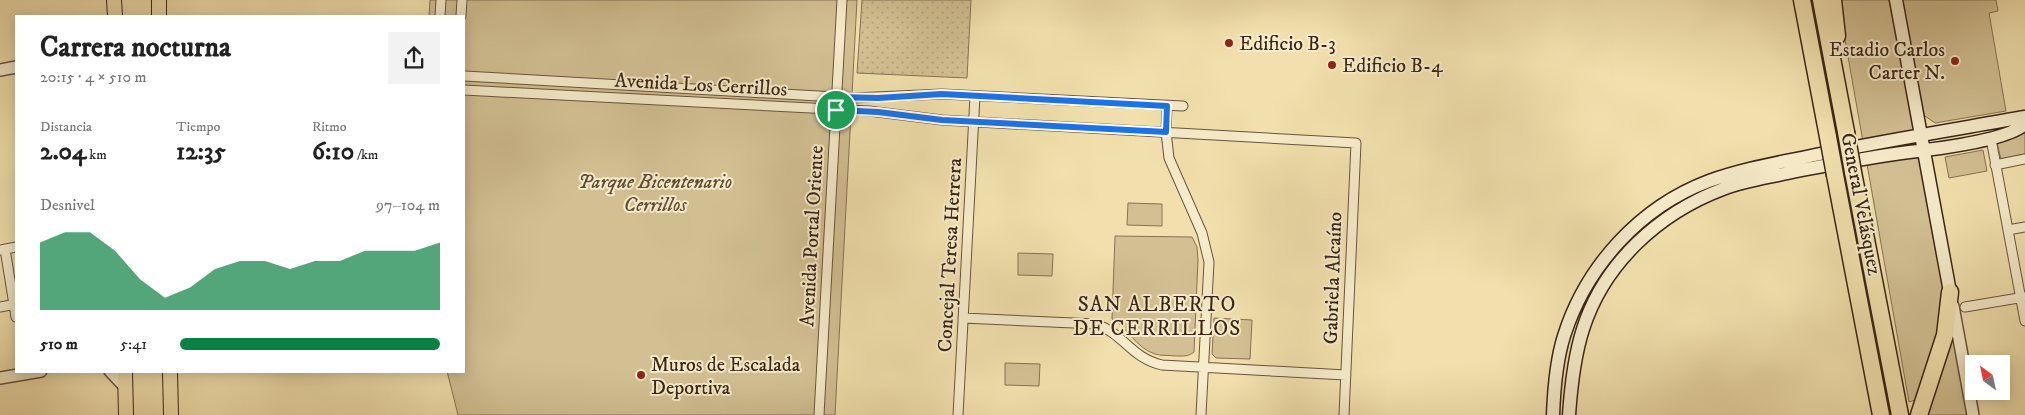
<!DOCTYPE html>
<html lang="es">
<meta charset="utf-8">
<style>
body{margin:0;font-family:"IM FELL DW Pica",serif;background:#f2f2f2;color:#222;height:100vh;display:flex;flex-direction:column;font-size:19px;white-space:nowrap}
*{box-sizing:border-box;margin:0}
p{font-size:16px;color:#767676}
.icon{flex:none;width:28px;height:28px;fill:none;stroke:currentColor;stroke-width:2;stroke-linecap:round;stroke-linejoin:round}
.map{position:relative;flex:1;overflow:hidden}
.details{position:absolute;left:15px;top:15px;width:450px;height:358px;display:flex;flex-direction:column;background:#fff;border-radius:0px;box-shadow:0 2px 12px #0003}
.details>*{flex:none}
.needle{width:32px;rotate:327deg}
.fabs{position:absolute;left:1965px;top:355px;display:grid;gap:10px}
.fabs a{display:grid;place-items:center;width:45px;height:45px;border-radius:0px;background:#fff;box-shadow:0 2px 12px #0003;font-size:25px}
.pin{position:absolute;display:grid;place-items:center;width:42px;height:42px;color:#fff;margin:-21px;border:2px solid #fff;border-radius:50%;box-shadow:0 1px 5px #0007}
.round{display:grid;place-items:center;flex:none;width:52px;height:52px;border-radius:0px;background:#f2f2f2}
.headline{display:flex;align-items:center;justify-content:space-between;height:85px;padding:0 25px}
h1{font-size:28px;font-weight:700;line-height:38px}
.figures{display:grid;grid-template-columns:repeat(3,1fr);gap:8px;height:85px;padding:5px 25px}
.figures div{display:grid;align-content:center}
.figures b{font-size:25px;font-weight:700}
.figures small{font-size:14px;font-weight:400}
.figures p{font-size:14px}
.chart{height:140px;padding:10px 25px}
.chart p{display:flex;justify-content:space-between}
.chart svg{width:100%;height:90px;margin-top:5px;fill:#0b8043;opacity:.7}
ul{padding:0 25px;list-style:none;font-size:16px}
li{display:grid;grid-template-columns:80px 60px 1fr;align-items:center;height:38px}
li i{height:12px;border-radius:6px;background:#0b8043}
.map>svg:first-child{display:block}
.grass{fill:url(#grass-dots);stroke:#867254}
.park{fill:#d2c093;stroke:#867254}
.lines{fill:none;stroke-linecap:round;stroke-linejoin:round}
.minor-casing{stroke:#68543c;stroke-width:11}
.tertiary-casing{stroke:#68543c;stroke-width:14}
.secondary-casing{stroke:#3a2516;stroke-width:15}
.primary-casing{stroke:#3a2516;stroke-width:16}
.motorway-casing{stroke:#3a2516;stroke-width:19}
.minor{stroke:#f6ebca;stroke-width:9}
.tertiary{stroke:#f6ebca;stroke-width:11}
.secondary{stroke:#f6ebca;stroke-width:12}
.primary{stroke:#f1e0ad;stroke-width:14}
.motorway{stroke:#f1e0ad;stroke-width:16}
.motorway-bridge-casing{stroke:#3a2516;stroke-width:19;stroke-linecap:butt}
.motorway-bridge{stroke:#f1e0ad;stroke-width:16}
.route-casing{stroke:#fff;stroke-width:10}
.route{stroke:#1a73e8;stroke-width:6}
.poi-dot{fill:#8f2418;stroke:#f6ebca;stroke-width:2}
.labels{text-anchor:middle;stroke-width:4;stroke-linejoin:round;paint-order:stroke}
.poi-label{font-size:20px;fill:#3a2516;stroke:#f6ebca;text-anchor:start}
.street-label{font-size:20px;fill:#3a2516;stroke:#f6ebca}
.park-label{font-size:20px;font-style:italic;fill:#604c35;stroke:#f6ebca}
.neighbourhood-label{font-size:21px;letter-spacing:1px;fill:#3a2516;stroke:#f6ebca}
</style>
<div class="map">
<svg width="2025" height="415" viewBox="0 0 2025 415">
<defs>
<pattern id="grass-dots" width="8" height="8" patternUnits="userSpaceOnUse" patternTransform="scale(1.25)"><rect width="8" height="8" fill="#d2c093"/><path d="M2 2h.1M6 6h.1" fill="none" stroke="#b5a57e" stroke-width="1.8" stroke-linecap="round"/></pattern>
</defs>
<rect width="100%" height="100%" fill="#f1e0ad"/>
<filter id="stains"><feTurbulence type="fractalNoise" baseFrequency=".004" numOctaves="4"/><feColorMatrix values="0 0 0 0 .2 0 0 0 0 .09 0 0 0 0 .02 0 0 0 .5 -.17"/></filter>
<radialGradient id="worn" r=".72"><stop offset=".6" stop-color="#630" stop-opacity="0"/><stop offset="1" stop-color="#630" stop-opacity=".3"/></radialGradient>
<path class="grass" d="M862,0H971L967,78L857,73Z"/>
<path class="park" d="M430,0H857L835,415H458L447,371H464V16H429Z
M1838,0H1889L1944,277L1945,310L1918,399L1909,402Z
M1902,0H1996L1998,11L1989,13L2006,111L1935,123L1922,114Z
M2025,128V154L2001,159L1997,143Z
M1983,150L1987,171L1949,178L1945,157Z
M1128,203L1162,204V226L1127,225Z
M1115,236L1192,237L1197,247L1198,260L1194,352C1188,357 1182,356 1175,356C1169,355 1161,356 1155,354C1136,348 1128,328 1112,319Z
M1018,253L1053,254L1052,276L1018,275Z
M1214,318L1252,320L1250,359L1216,358L1212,354Z
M1954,331L1968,415H1927Z
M1005,363L1040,364L1039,386L1005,385Z"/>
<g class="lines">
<defs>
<path id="minor" d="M440,16L441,0
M461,16L462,0
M464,76L853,98L942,94L1183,106
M464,90L869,111L942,120L1356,143L1344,415
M1167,106L1166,132L1169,158L1202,233L1209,262L1201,415
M1991,139L2025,321
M1995,165L2025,159
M2008,230L2025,227
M5,249L16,317
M0,250L16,247
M0,307L16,304
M1965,307L2025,297
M963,318L1096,324C1124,334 1131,358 1162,365L1346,375
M819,415L842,0
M958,415L975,96"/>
<path id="tertiary" d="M0,70L16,67
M1953,306L1973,415
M110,371L125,387
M0,378L41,371"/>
<path id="secondary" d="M1896,0L1950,292
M1553,415C1554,389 1556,361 1564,336C1586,266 1640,207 1709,181C1745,168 1783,162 1820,154C1888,140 1957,129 2025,117
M1569,415C1571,386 1574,357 1583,329C1604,263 1659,213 1723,189C1746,180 1772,177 1796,171C1834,164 1871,157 1909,152C1936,149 2006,141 2025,124"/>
<path id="primary" d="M114,0L115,16
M159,0V16
M125,371L126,415
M170,371L171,415"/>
<path id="motorway" d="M1802,0L1828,137
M1821,0L1846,132
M1833,0L1837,36
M1853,172L1900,415
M1835,175L1881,415
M1919,415L1945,335L1950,292"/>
</defs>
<use href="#minor" class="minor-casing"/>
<use href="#tertiary" class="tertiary-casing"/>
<use href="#secondary" class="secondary-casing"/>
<use href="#primary" class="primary-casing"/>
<use href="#motorway" class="motorway-casing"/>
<use href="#minor" class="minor"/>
<use href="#tertiary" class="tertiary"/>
<use href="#secondary" class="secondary"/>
<use href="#primary" class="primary"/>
<use href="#motorway" class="motorway"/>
<defs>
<path id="motorway-bridge" d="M1846,132L1853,172
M1828,137L1835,175"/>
</defs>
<use href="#motorway-bridge" class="motorway-bridge-casing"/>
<use href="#motorway-bridge" class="motorway-bridge"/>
</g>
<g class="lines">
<defs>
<path id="route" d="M942,94L1167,106L1166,132L942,120L878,112L836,110V97L878,98Z"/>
</defs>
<use href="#route" class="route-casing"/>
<use href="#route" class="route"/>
</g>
<g class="poi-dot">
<circle cx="1229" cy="43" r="5"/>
<circle cx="1955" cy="61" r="5"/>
<circle cx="1332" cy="65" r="5"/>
<circle cx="641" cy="375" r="5"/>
</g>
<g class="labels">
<g class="poi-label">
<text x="1239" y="50">Edificio B-3</text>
<text x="1945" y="56" text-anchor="end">Estadio Carlos<tspan x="1945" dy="23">Carter N.</tspan></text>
<text x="1342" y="72">Edificio B-4</text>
<text x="651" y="371">Muros de Escalada<tspan x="651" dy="23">Deportiva</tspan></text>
</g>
<g class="street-label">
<text transform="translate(701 84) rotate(3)" y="7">Avenida Los Cerrillos</text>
<text transform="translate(1862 204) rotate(79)" y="7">General Velásquez</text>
<text transform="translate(811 236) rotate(-87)" y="7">Avenida Portal Oriente</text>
<text transform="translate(949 255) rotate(-87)" y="7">Concejal Teresa Herrera</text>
<text transform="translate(1332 278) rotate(-88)" y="7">Gabriela Alcaíno</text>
</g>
<g class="park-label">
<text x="655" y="188">Parque Bicentenario<tspan x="655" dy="23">Cerrillos</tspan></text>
</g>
<g class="neighbourhood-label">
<text x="1157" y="311">SAN ALBERTO<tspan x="1157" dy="24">DE CERRILLOS</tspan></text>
</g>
</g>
<rect width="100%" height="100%" filter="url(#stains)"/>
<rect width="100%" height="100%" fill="url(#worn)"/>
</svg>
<div class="fabs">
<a><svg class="needle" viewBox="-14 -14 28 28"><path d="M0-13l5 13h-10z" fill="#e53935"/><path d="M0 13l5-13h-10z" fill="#767676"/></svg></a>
</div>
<div class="pin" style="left:836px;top:110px;background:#1e9e55"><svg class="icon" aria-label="arrive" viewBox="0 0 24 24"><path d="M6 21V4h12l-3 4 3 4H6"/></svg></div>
<section class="details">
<div class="headline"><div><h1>Carrera nocturna</h1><p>20:15 · 4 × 510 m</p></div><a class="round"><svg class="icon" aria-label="share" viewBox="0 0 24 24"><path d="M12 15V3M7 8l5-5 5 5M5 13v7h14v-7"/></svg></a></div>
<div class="figures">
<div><p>Distancia</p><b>2.04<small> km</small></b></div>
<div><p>Tiempo</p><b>12:35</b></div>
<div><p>Ritmo</p><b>6:10<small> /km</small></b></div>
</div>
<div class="chart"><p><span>Desnivel</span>97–104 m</p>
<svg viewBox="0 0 160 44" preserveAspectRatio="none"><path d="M0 44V11L10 6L20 6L30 15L40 29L50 38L60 33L70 24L80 20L90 20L100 24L110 20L120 20L130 15L140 15L150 15L160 11V44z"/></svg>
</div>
<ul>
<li><b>510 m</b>5:41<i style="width:100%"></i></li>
</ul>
</section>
</div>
